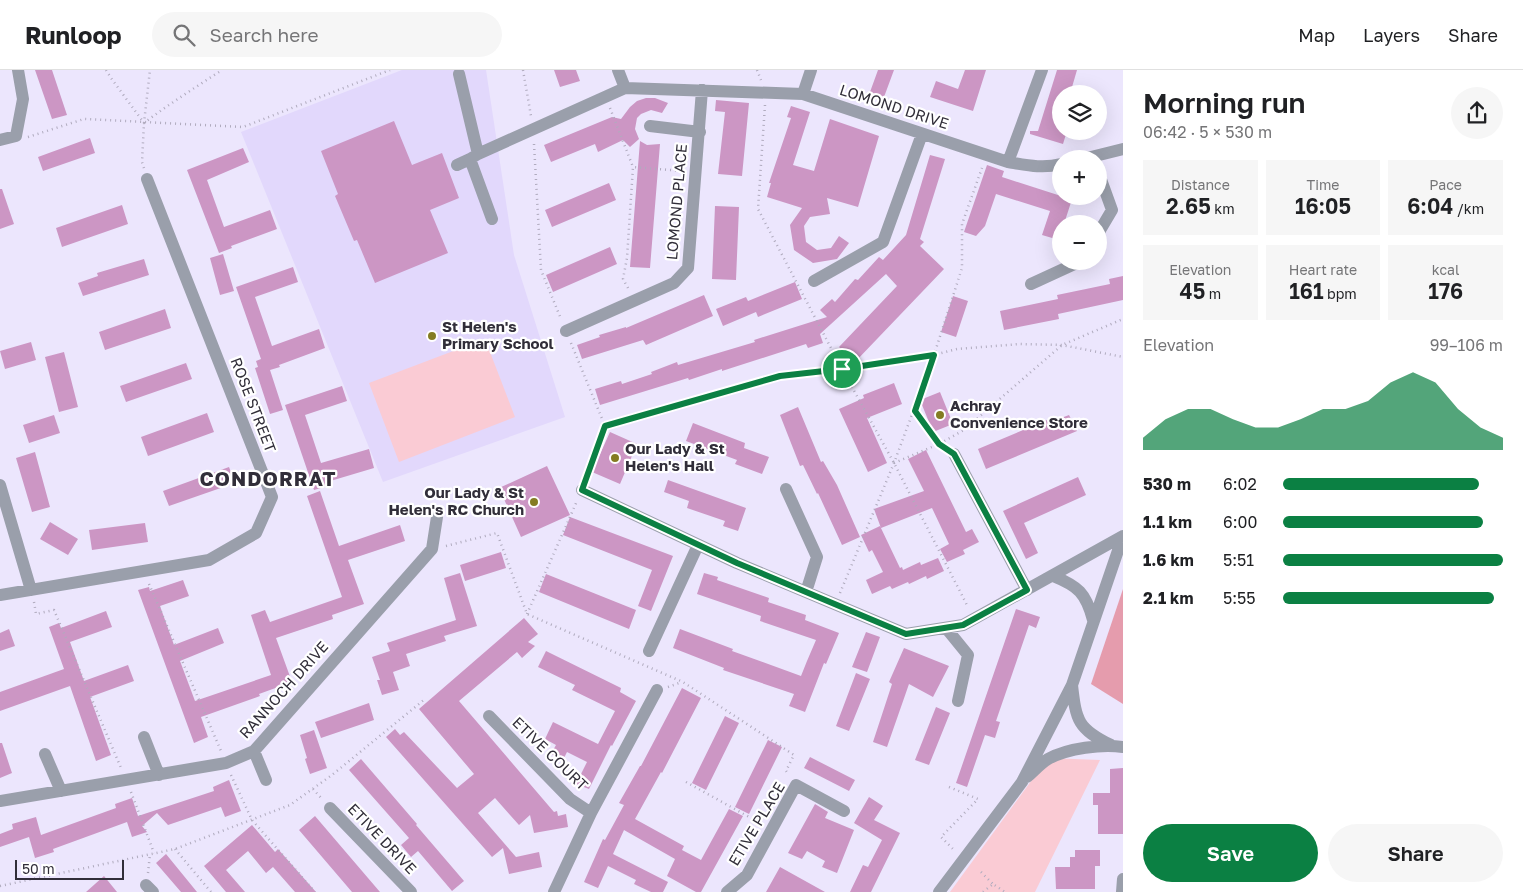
<!DOCTYPE html>
<meta charset="utf-8">
<style>
body{margin:0;font-family:"Golos Text",sans-serif;background:#f6f6f6;color:#202124;height:100vh;display:flex;flex-direction:column;font-size:19px;white-space:nowrap}
*{box-sizing:border-box;margin:0}
p{font-size:16px;color:#757577}
.icon{flex:none;width:28px;height:28px;fill:none;stroke:currentColor;stroke-width:2;stroke-linecap:round;stroke-linejoin:round}
.map{position:relative;flex:1;overflow:hidden}
.side{display:flex;flex-direction:column;background:#fff;width:400px}
.side>*{flex:none}
.fabs{position:absolute;left:1052px;top:15px;display:grid;gap:10px}
.fabs a{display:grid;place-items:center;width:55px;height:55px;border-radius:50%;background:#fff;box-shadow:0 5px 20px #0002;font-size:25px}
.scale{position:absolute;left:15px;bottom:12px;width:109px;box-sizing:border-box;padding-left:5px;border:2px solid #312e39;border-top:0;font-size:14px;line-height:18px;white-space:nowrap;color:#312e39;-webkit-text-stroke:4px #fff;paint-order:stroke}
.pin{position:absolute;display:grid;place-items:center;width:42px;height:42px;color:#fff;margin:-21px;border:2px solid #fff;border-radius:50%;box-shadow:0 1px 5px #0007}
.round{display:grid;place-items:center;flex:none;width:52px;height:52px;border-radius:26px;background:#f6f6f6}
.headline{display:flex;align-items:center;justify-content:space-between;height:85px;padding:0 20px}
h1{font-size:28px;font-weight:600;line-height:38px}
.stats{display:grid;grid-template-columns:repeat(3,1fr);gap:8px;height:85px;padding:5px 20px}
.stats div{display:grid;align-content:center;border-radius:0px;background:#f6f6f6;text-align:center}
.stats b{font-size:21px;font-weight:600}
.stats small{font-size:14px;font-weight:400}
.stats p{font-size:14px}
.chart{height:140px;padding:10px 20px}
.chart p{display:flex;justify-content:space-between}
.chart svg{width:100%;height:90px;margin-top:5px;fill:#0b8043;opacity:.7}
.cta{display:flex;gap:10px;margin-top:auto;padding:10px 20px}
.cta a{flex:1;height:58px;border-radius:30px;background:#0b8043;color:#fff;font-size:20px;font-weight:600;line-height:58px;text-align:center}
.cta a+a{background:#f6f6f6;color:#202124}
ul{padding:0 20px;list-style:none;font-size:16px}
li{display:grid;grid-template-columns:80px 60px 1fr;align-items:center;height:38px}
li i{height:12px;border-radius:6px;background:#0b8043}
header{display:flex;align-items:center;gap:30px;box-sizing:border-box;height:70px;padding:0 25px;background:#fff;border-bottom:1px solid #e0e0e0}
header strong{font-size:24px}
nav{display:flex;gap:28px;margin-inline-start:auto;font-size:18px}
.search{width:350px;height:45px;background:#f6f6f6;display:flex;align-items:center;gap:12px;box-sizing:border-box;padding:0 18px;border-radius:28px;color:#757577;font-size:19px}
main{display:flex;flex:1;min-height:0}
.map>svg:first-child{display:block}
.built{fill:#e2d8fc}
.green{fill:#facbd4}
.forest{fill:#e59cad}
.building{fill:#cc96c4}
.lines{fill:none;stroke-linecap:round;stroke-linejoin:round}
.path{stroke:#b0abbe;stroke-width:2.5;stroke-dasharray:1 4;stroke-linecap:butt}
.minor{stroke:#9a9fab;stroke-width:12}
.route-casing{stroke:#fff;stroke-width:10}
.route{stroke:#0b8043;stroke-width:6}
.poi-dot{fill:#847c22;stroke:#fff;stroke-width:2}
.labels{text-anchor:middle;stroke-width:4.5;stroke-linejoin:round;paint-order:stroke}
.street-label{font-size:15px;fill:#312e39;stroke:#fff}
.poi-label{font-size:15px;font-weight:bold;fill:#312e39;stroke:#fff;text-anchor:start}
.district-label{font-size:20px;font-weight:bold;letter-spacing:1px;fill:#312e39;stroke:#fff}
</style>
<header>
<strong>Runloop</strong>
<div class="search"><svg class="icon" aria-label="search" viewBox="0 0 24 24"><circle cx="10" cy="10" r="6"/><path d="M15 15l6 6"/></svg>Search here</div>
<nav><a>Map</a><a>Layers</a><a>Share</a></nav>
</header>
<main>
<div class="map">
<svg width="1123" height="822" viewBox="0 0 1123 822">
<rect width="100%" height="100%" fill="#ece6fd"/>
<path class="built" d="M402,0H486L514,185L565,347L383,412L241,62Z"/>
<path class="green" d="M485,269L515,347L399,392L369,313Z
M1048,688L1100,690L1035,822H950Z"/>
<path class="forest" d="M1123,519V634L1091,614Z"/>
<path class="building" d="M35,0H52L67,45L52,49Z
M554,0H576L580,11L560,17Z
M878,0H894L884,27L870,22Z
M965,0H986L973,41L930,27L936,11L958,19Z
M1057,0H1077L1070,24H1061V61H1067L1063,74L1030,64V61H1038Z
M646,28H655L668,33L662,43L651,40L641,44L637,48L635,59L639,69L630,77L623,70L598,82L595,74L551,92L544,75L612,47L621,49L630,37L637,31Z
M716,30L749,33L742,106L718,104L725,42L715,41Z
M791,36L810,42L793,95L814,101L830,49L879,66L858,137L827,128L830,144L810,147L804,156L806,172L817,180L831,178L839,166L849,173L837,189L813,193L794,180L790,155L802,138L767,127L771,113H769L791,48L787,47Z
M394,51L412,95L442,83L459,128L430,140L448,183L375,213L357,170L354,171L335,126L338,124L321,81Z
M90,68L95,83L43,101L38,87Z
M640,71L647,75L660,74L650,198L630,197Z
M243,78L249,92L207,110L224,157L270,140L277,159L231,176L232,178L219,183L187,100Z
M930,85L945,89L920,169L924,172L920,176L944,199L855,292L839,277L897,216L886,204L820,264L823,273L808,278L806,274L722,301V299L689,310L688,308L600,335L595,319L621,311L622,314L652,304L651,302L677,292L678,295L755,272L754,270L827,247L820,240L832,229L835,232L855,209L858,210L879,187L883,190L906,165Z
M987,95L1004,101L1002,107L1061,126H1073L1064,154H1061L1059,170L1042,165L1050,141L996,124L985,156L976,166L964,162Z
M609,113L616,130L552,157L545,140Z
M0,119H2L14,154L0,159Z
M122,135L128,154L62,177L56,158Z
M715,136L739,137L736,210L712,209Z
M610,177L617,194L553,222L546,205Z
M223,184L234,221L220,225L210,188Z
M144,189L149,205L83,226L78,213L98,206L97,203Z
M293,197L298,212L255,227L272,276L319,259L325,278L279,295L280,297L270,300L283,340L270,344L255,298L258,297L256,291L261,289L236,217Z
M1123,206V230L1058,244L1059,249L1004,260L1000,241L1058,229L1057,225L1110,214L1109,209Z
M795,212L802,229L758,247L756,242L723,256L716,239L746,227L748,231Z
M704,225L713,246L646,275L643,270L582,289L577,275L600,267L599,265L626,257V258Z
M953,226L968,231L956,267L941,262Z
M165,239L171,258L105,280L99,262Z
M31,272L36,290L5,299L0,281Z
M64,282L78,337L59,342L45,287Z
M186,293L192,309L126,332L120,316Z
M894,313L902,334L867,348L887,393L868,402L839,339L864,328L863,325Z
M342,316L347,331L305,345L321,393L369,379L374,398L327,412L328,416L314,420L285,335Z
M940,322L953,354L933,362L920,330Z
M798,337L821,392L823,391L837,415L860,467L842,475L818,423L817,424L803,395L800,396L780,345Z
M207,343L214,362L148,386L141,367Z
M54,345L60,363L29,373L23,355Z
M1069,345L1077,361L986,399L978,379L1047,350L1048,353Z
M693,353L745,373L744,378L769,387L762,404L735,394L737,390L686,371Z
M610,362L637,374L620,414L592,402Z
M926,380L966,462L972,459L979,472L963,480L965,484L947,492L940,479L949,474L932,438L881,458L874,439L924,421L908,389Z
M35,382L50,437L32,442L16,388Z
M547,396L570,445L521,467L499,418Z
M229,397L235,413L169,436L163,421Z
M1078,407L1086,425L1024,453L1038,483L1026,489L1003,441Z
M668,410L746,438L738,461L723,456L725,451L687,438L689,431L664,422Z
M320,421L339,476L400,455L405,471L348,490L364,534L332,545L333,549L276,568L292,612L259,624L260,626L201,647L208,667L194,673L138,520L149,517L150,521L183,510L189,526L160,536L174,575L218,558L224,573L180,591L195,631L271,605L251,545L265,540L270,552L342,527L307,426Z
M570,447L673,486L651,541L638,536L652,500L563,465Z
M50,452L78,469L68,485L40,469Z
M145,453L148,472L92,480L89,460Z
M880,456L900,498L902,497L903,500L920,492L921,495L938,488L944,501L927,509L926,506L909,514L908,512L892,519L890,516L872,524L866,510L883,502L872,480L869,482L861,465Z
M501,482L506,498L465,511L460,495Z
M460,503L477,556L444,566L446,571L406,584L410,596L393,602L399,620L382,625L377,610H380L372,587L390,581L387,573L456,550L444,508Z
M704,503L718,507L717,510L769,528L768,532L806,545L805,550L839,563L826,594L824,593L805,642L789,636L794,624L723,600L724,598L673,578L680,559L733,579L732,581L801,606L807,591L816,570L760,551L761,546L697,524Z
M546,504L636,540L629,559L539,522Z
M1016,539L1040,547L1036,558L1029,555L996,651L1000,652L995,668L985,665L967,717L956,713Z
M106,541L112,557L70,572L84,611L128,595L134,611L90,627L111,685L96,691L70,616L0,641V622L64,599L49,557L59,553L61,558Z
M524,548L538,564L528,572L535,576L522,588L517,582L459,631L554,742L557,741L558,746L566,744L568,757L534,763L530,745L519,755L495,728L478,743L516,787L539,782L542,797L509,804L503,778L492,787L386,667L395,659L400,665L404,662L457,718L474,704L419,639Z
M9,559L15,576L0,581V563Z
M866,562L880,567L867,602L852,597Z
M904,578L949,596L933,627L909,614L887,677L873,672L892,614L889,612Z
M546,581L621,618L620,622L636,631L612,676L611,675L589,719L576,714L587,692L567,682L563,690L551,684L556,675L545,669L553,652L598,674L615,641L572,620L575,615L538,597Z
M856,603L870,609L849,661L836,656Z
M682,618L701,628L662,703L661,702L635,749L684,776L682,780L701,790L729,739L743,746L701,822H696L667,806L675,789L624,760L613,784L668,812L663,822H651L634,814L636,810L608,796L598,818L584,812L603,769L605,770L624,735L619,733L640,696H641Z
M369,633L374,650L321,668L315,652Z
M936,637L950,643L929,695L915,690Z
M725,646L739,653L706,720L692,713Z
M314,660L327,698L310,704L305,689L307,688L300,665Z
M768,670L782,677L749,744L735,737Z
M0,673H2L12,703L0,708Z
M810,687L855,710L849,721L804,698Z
M361,689L417,754L416,755L464,811L452,821L418,781L411,787L401,775L409,768L349,700Z
M1123,698V764H1098V735H1093V723H1110V699Z
M229,710L241,741L225,747L221,737L168,755L157,743L142,756L147,762L132,767L127,752L53,779L54,782L35,788L29,767L0,777V764L13,759L12,754L36,747L41,765L116,738L115,734L132,728L138,746L214,721L213,717Z
M869,727L883,736L874,750L900,763L871,822H850L863,795L868,797L882,770L854,753Z
M815,734L828,742L825,748L854,760L837,803L822,797L825,791L807,781L802,789L788,783Z
M315,746L368,808L380,822H352L299,760Z
M252,755L275,782L278,779L316,822H295L273,797L266,803L248,781L226,800L245,822H226L204,796Z
M1075,780H1100V796H1095V819H1056L1055,797H1070V787H1075Z
M166,784L197,822H181L156,793Z
M780,797L825,822H766Z
M104,806L117,822H86Z"/>
<g class="lines">
<path class="path" d="M106,0L111,8L144,53C169,34 196,17 222,0
M523,0L531,46
M757,0L761,10
M765,35L758,139L842,299L894,393L968,537
M610,38L633,97
M28,67L84,49L243,57L390,0
M534,74L541,200L561,249
M144,98L142,92L144,53L150,0
M628,218L623,209L627,188L633,97L682,101
M571,273L605,356L587,407
M915,341L939,374
M605,356L780,307L842,299L934,285L957,279L1020,274L1062,275L1123,287
M894,393L939,374L964,360L1062,275L1123,249
M446,476L497,463L527,544L683,612L794,685L786,701L789,705
M149,514L221,681
M840,523L894,393L934,285L962,198V154L982,98
M34,532L36,544L54,540L121,698
M527,544L577,431
M668,617L682,612
M231,705L252,750L315,822
M686,712L760,753
M949,717L978,729L941,767L953,779
M313,719L322,729
M131,722L154,783
M175,779L211,822
M981,802L993,814
M148,803L150,784
M0,816L175,779L290,735L332,705L425,629
M983,822L993,814L1005,822"/>
<path class="minor" d="M618,0L625,18
M459,4L478,84L470,89L492,149
M803,24L811,0
M650,56L700,62
M0,70L16,66L23,29L18,0
M478,84L625,18L803,24L1008,92C1026,95 1043,99 1061,94
M1083,89L1123,79
M1008,92L1042,0
M457,95L470,89
M1099,104L1112,140L1099,162
M814,211L883,172L922,64
M1031,214L1081,191
M566,261L674,213L688,198L702,20
M954,384L1027,520
M0,415L31,520
M786,419L817,487L806,522
M582,420L737,493L906,564L963,555L1123,466
M1053,506C1078,516 1086,523 1093,550
M0,525L209,490L256,463L272,427L147,109
M946,558L968,585L958,631
M649,581L698,475
M1072,615C1076,651 1078,659 1111,675
M489,646L570,729L591,743
M144,667L159,705
M254,681L266,710
M45,684L61,721
M1027,707C1034,701 1041,693 1048,689C1068,678 1102,674 1123,677
M0,731L226,693L254,681L432,479L437,447
M330,738L411,822
M146,815L153,822
M554,822L591,743L657,620
M727,822L747,805L796,715L844,741
M939,822L1022,712L1072,615L1123,466
M1122,822L1123,809"/>
</g>
<g class="lines">
<defs>
<path id="route" d="M934,285L915,341L939,374L954,384L1027,520L963,555L906,564L737,493L582,420L605,356L780,306L842,299Z"/>
</defs>
<use href="#route" class="route-casing"/>
<use href="#route" class="route"/>
</g>
<g class="poi-dot">
<circle cx="432" cy="266" r="5"/>
<circle cx="940" cy="345" r="5"/>
<circle cx="615" cy="388" r="5"/>
<circle cx="534" cy="432" r="5"/>
</g>
<g class="labels">
<g class="street-label">
<text transform="translate(894 37) rotate(18)" y="5">LOMOND DRIVE</text>
<text transform="translate(677 132) rotate(-85)" y="5">LOMOND PLACE</text>
<text transform="translate(253 335) rotate(69)" y="5">ROSE STREET</text>
<text transform="translate(284 620) rotate(-48)" y="5">RANNOCH DRIVE</text>
<text transform="translate(550 684) rotate(44)" y="5">ETIVE COURT</text>
<text transform="translate(757 754) rotate(-59)" y="5">ETIVE PLACE</text>
<text transform="translate(382 769) rotate(46)" y="5">ETIVE DRIVE</text>
</g>
<g class="poi-label">
<text x="442" y="262">St Helen's<tspan x="442" dy="17">Primary School</tspan></text>
<text x="950" y="341">Achray<tspan x="950" dy="17">Convenience Store</tspan></text>
<text x="625" y="384">Our Lady &amp; St<tspan x="625" dy="17">Helen's Hall</tspan></text>
<text x="524" y="428" text-anchor="end">Our Lady &amp; St<tspan x="524" dy="17">Helen's RC Church</tspan></text>
</g>
<g class="district-label">
<text x="268" y="416">CONDORRAT</text>
</g>
</g>
</svg>
<div class="fabs">
<a><svg class="icon" aria-label="layers" viewBox="0 0 24 24"><path d="M12 4l9 5-9 5-9-5zM3 14l9 5 9-5"/></svg></a>
<a>+</a>
<a>−</a>
</div>
<div class="scale">50 m</div>
<div class="pin" style="left:842px;top:299px;background:#1e9e55"><svg class="icon" aria-label="arrive" viewBox="0 0 24 24"><path d="M6 21V4h12l-3 4 3 4H6"/></svg></div>
</div>
<section class="side">
<div class="headline"><div><h1>Morning run</h1><p>06:42 · 5 × 530 m</p></div><a class="round"><svg class="icon" aria-label="share" viewBox="0 0 24 24"><path d="M12 15V3M7 8l5-5 5 5M5 13v7h14v-7"/></svg></a></div>
<div class="stats">
<div><p>Distance</p><b>2.65<small> km</small></b></div>
<div><p>Time</p><b>16:05</b></div>
<div><p>Pace</p><b>6:04<small> /km</small></b></div>
</div>
<div class="stats">
<div><p>Elevation</p><b>45<small> m</small></b></div>
<div><p>Heart rate</p><b>161<small> bpm</small></b></div>
<div><p>kcal</p><b>176</b></div>
</div>
<div class="chart"><p><span>Elevation</span>99–106 m</p>
<svg viewBox="0 0 160 44" preserveAspectRatio="none"><path d="M0 44V38L10 29L20 24L30 24L40 29L50 33L60 33L70 29L80 24L90 24L100 20L110 11L120 6L130 11L140 24L150 33L160 38V44z"/></svg>
</div>
<ul>
<li><b>530 m</b>6:02<i style="width:89%"></i></li>
<li><b>1.1 km</b>6:00<i style="width:91%"></i></li>
<li><b>1.6 km</b>5:51<i style="width:100%"></i></li>
<li><b>2.1 km</b>5:55<i style="width:96%"></i></li>
</ul>
<div class="cta"><a>Save</a><a>Share</a></div>
</section>
</main>
